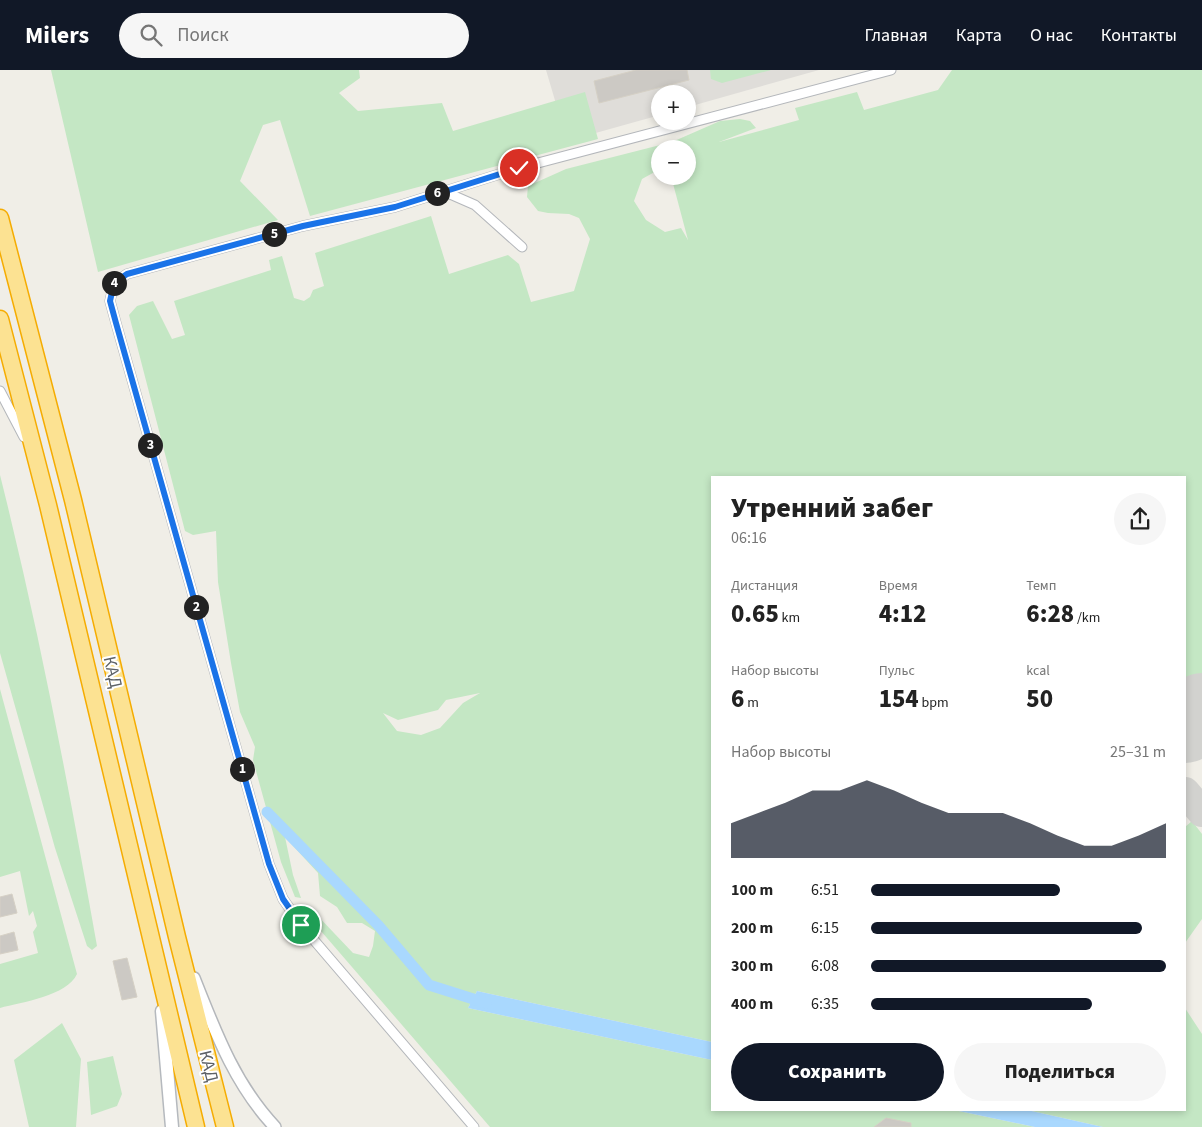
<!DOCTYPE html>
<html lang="ru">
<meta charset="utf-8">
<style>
body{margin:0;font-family:"Source Sans 3",sans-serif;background:#f6f6f6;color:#222;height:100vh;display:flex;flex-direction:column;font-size:19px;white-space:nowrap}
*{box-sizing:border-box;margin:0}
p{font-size:16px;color:#767676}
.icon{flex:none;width:28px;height:28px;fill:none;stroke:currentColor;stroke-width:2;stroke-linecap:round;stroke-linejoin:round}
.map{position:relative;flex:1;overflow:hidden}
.drawer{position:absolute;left:711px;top:406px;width:475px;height:635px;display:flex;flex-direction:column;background:#fff;border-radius:0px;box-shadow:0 2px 8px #0003}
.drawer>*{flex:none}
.tools{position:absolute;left:651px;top:15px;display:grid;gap:10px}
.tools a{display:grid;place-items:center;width:45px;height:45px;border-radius:50%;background:#fff;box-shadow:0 2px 8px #0003;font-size:25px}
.pin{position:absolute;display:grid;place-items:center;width:42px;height:42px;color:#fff;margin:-21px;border:2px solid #fff;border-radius:50%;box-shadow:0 1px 5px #0007}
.km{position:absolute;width:25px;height:25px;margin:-12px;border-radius:50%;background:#222;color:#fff;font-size:14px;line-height:25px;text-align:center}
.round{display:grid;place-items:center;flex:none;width:52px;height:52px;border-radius:26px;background:#f6f6f6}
.summary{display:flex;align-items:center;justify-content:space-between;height:85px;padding:0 20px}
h1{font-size:28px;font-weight:800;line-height:38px}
.figures{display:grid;grid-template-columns:repeat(3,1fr);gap:8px;height:85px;padding:5px 20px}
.figures div{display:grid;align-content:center}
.figures b{font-size:25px;font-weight:800}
.figures small{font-size:14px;font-weight:400}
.figures p{font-size:14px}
.chart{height:140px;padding:10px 20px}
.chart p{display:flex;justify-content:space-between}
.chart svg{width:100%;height:90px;margin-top:5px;fill:#111827;opacity:.7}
.cta{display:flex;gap:10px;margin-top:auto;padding:10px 20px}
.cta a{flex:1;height:58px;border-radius:30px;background:#111827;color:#fff;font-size:20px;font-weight:800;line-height:58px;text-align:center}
.cta a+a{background:#f6f6f6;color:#222}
ul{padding:0 20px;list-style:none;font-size:16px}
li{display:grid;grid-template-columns:80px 60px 1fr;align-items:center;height:38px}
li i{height:12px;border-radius:6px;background:#111827}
header{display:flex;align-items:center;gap:30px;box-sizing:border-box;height:70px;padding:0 25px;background:#111827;color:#fff}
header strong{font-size:24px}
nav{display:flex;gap:28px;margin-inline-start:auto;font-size:18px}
.search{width:350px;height:45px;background:#f6f6f6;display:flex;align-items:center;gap:12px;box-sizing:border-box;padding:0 18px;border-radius:28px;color:#767676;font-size:19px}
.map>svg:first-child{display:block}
.industrial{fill:#dfddd9}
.green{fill:#c4e7c4;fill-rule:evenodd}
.water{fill:#a9d8fe}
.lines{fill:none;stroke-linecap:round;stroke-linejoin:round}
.canal{stroke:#a9d8fe;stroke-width:11}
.taxiway{stroke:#d2d2cf;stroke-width:30}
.runway{stroke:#d2d2cf;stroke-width:76}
.building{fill:#ccc9c4;stroke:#d5d0c5}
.minor-casing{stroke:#b4b7bb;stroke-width:11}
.tertiary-casing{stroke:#b4b7bb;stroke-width:14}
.secondary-casing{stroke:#b5b9be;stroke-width:15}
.motorway-casing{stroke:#f5ac02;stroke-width:19}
.minor{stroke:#fff;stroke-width:9}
.tertiary{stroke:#fff;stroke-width:11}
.secondary{stroke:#fff;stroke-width:12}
.motorway{stroke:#fce292;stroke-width:16}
.route-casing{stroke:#fff;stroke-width:10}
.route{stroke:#1a73e8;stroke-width:6}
.labels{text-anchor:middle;stroke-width:4;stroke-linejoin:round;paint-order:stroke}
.street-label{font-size:18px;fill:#5e6267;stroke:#fff}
</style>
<header>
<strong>Milers</strong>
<div class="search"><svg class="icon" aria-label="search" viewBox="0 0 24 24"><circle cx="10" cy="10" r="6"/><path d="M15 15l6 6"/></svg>Поиск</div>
<nav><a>Главная</a><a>Карта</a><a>О нас</a><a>Контакты</a></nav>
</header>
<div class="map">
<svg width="1202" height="1057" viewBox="0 0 1202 1057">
<rect width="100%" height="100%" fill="#f0eee7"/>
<path class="industrial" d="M546,0H819L688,37V24H660V45L567,71Z"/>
<path class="green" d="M51,0H359L360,8L339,23L358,41L442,33L453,61L585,22L598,69L310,146L280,50L263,55L240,111L278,150L98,202Z
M710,0H771L722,13L711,9Z
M952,0H1202V605L1185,620V408H712V972L477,921L468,938L712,990V1040H954L1035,1057H490L308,846L315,843L353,883L369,887L373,876L375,861L362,853H347L337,837L320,826L318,803L285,767L293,805L301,828L295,827L281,792L253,690L255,677L240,642L231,593L218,512L216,461L193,465L185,461L129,245L137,236L153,231L172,269L185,265L174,231L271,200L269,190L282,186L294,228L304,231L310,227L313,220L324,216L315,183L431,146L449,204L508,185L519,194L531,232L574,221L590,169L579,148L569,144L548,143L538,141L527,127L528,116L566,99L672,72L720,51L740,49L750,51L756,58L719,72L799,50L795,38L857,22L864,40L938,20ZM660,79H688V106H671L688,170L681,158L665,162L646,150L634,131L642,109L660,99ZM480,623L463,633L440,658L421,665L397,661L383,643L398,650L438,640L446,630Z
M0,405C39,560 69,718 97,876L92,880L87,876L55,778L0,583Z
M0,619L77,904C67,926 22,932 0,938V894L38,883L33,862L37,856L33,841L29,846L20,801L0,807Z
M1192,751L1202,764V849L1185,873V757Z
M1185,938L1202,964V1057H1103L1027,1040H1185Z
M62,953L81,989L76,1057H29L14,990Z
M113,986L122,1024L117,1036L91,1045L87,992Z"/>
<path class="water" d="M477,921L712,972V990L468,938Z
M954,1040H1027L1103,1057H1035Z"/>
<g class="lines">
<path class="canal" d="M267,742L378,855L429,915L486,933"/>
<path class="taxiway" d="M1185,722L1202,742"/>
<path class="runway" d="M1185,655L1202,641"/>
</g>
<path class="building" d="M636,0H687L689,10L599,33L594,11Z
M12,824L17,843L0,847V827Z
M14,862L18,880L0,884V866Z
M127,888L137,927L122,930L113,891Z
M886,1048L911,1053V1057H874Z"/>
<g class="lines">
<defs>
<path id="minor" d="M443,121L475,135L522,177
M0,321L24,367
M474,1057L301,855L283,829L269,794L116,253L110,231L114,213L127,204L303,156L395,137L519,98L891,0"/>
<path id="tertiary" d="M194,908C215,961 235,1015 275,1057"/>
<path id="secondary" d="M162,941L172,1057"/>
<path id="motorway" d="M0,148L73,430L177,867L225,1057
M0,249L48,435L196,1057"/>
</defs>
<use href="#minor" class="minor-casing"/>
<use href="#tertiary" class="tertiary-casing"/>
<use href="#secondary" class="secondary-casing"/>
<use href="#motorway" class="motorway-casing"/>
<use href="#minor" class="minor"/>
<use href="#tertiary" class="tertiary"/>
<use href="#secondary" class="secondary"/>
<use href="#motorway" class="motorway"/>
</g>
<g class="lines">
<defs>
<path id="route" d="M301,855L283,829L269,794L116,253L110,231L114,213L127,204L303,156L395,137L519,98"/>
</defs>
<use href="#route" class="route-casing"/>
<use href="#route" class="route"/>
</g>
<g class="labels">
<g class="street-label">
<text transform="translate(113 602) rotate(77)" y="6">КАД</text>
<text transform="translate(209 996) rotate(76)" y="6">КАД</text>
</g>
</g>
</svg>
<div class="tools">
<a>+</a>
<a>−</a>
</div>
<div class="pin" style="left:301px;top:855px;background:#1e9e55"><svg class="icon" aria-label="arrive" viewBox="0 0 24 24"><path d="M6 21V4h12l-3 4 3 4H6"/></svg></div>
<div class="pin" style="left:519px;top:98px;background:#d93025"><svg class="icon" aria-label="check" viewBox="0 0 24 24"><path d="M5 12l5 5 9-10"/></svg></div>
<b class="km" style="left:242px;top:699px">1</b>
<b class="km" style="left:196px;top:537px">2</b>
<b class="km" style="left:150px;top:375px">3</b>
<b class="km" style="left:114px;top:213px">4</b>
<b class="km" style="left:274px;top:164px">5</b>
<b class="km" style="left:437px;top:123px">6</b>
<section class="drawer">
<div class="summary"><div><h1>Утренний забег</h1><p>06:16</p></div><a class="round"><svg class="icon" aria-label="share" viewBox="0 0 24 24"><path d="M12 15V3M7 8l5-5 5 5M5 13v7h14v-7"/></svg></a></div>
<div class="figures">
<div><p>Дистанция</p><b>0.65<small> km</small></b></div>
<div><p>Время</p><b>4:12</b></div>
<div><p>Темп</p><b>6:28<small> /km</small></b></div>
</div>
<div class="figures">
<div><p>Набор высоты</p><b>6<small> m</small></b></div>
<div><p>Пульс</p><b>154<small> bpm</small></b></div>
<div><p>kcal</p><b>50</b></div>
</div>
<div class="chart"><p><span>Набор высоты</span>25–31 m</p>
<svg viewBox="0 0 160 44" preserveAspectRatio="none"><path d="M0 44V27L10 22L20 17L30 11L40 11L50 6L60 11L70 17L80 22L90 22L100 22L110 27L120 33L130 38L140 38L150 33L160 27V44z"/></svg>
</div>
<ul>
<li><b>100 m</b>6:51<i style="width:64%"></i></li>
<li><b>200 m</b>6:15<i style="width:92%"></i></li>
<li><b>300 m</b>6:08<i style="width:100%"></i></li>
<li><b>400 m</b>6:35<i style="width:75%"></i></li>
</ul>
<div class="cta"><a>Сохранить</a><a>Поделиться</a></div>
</section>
</div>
